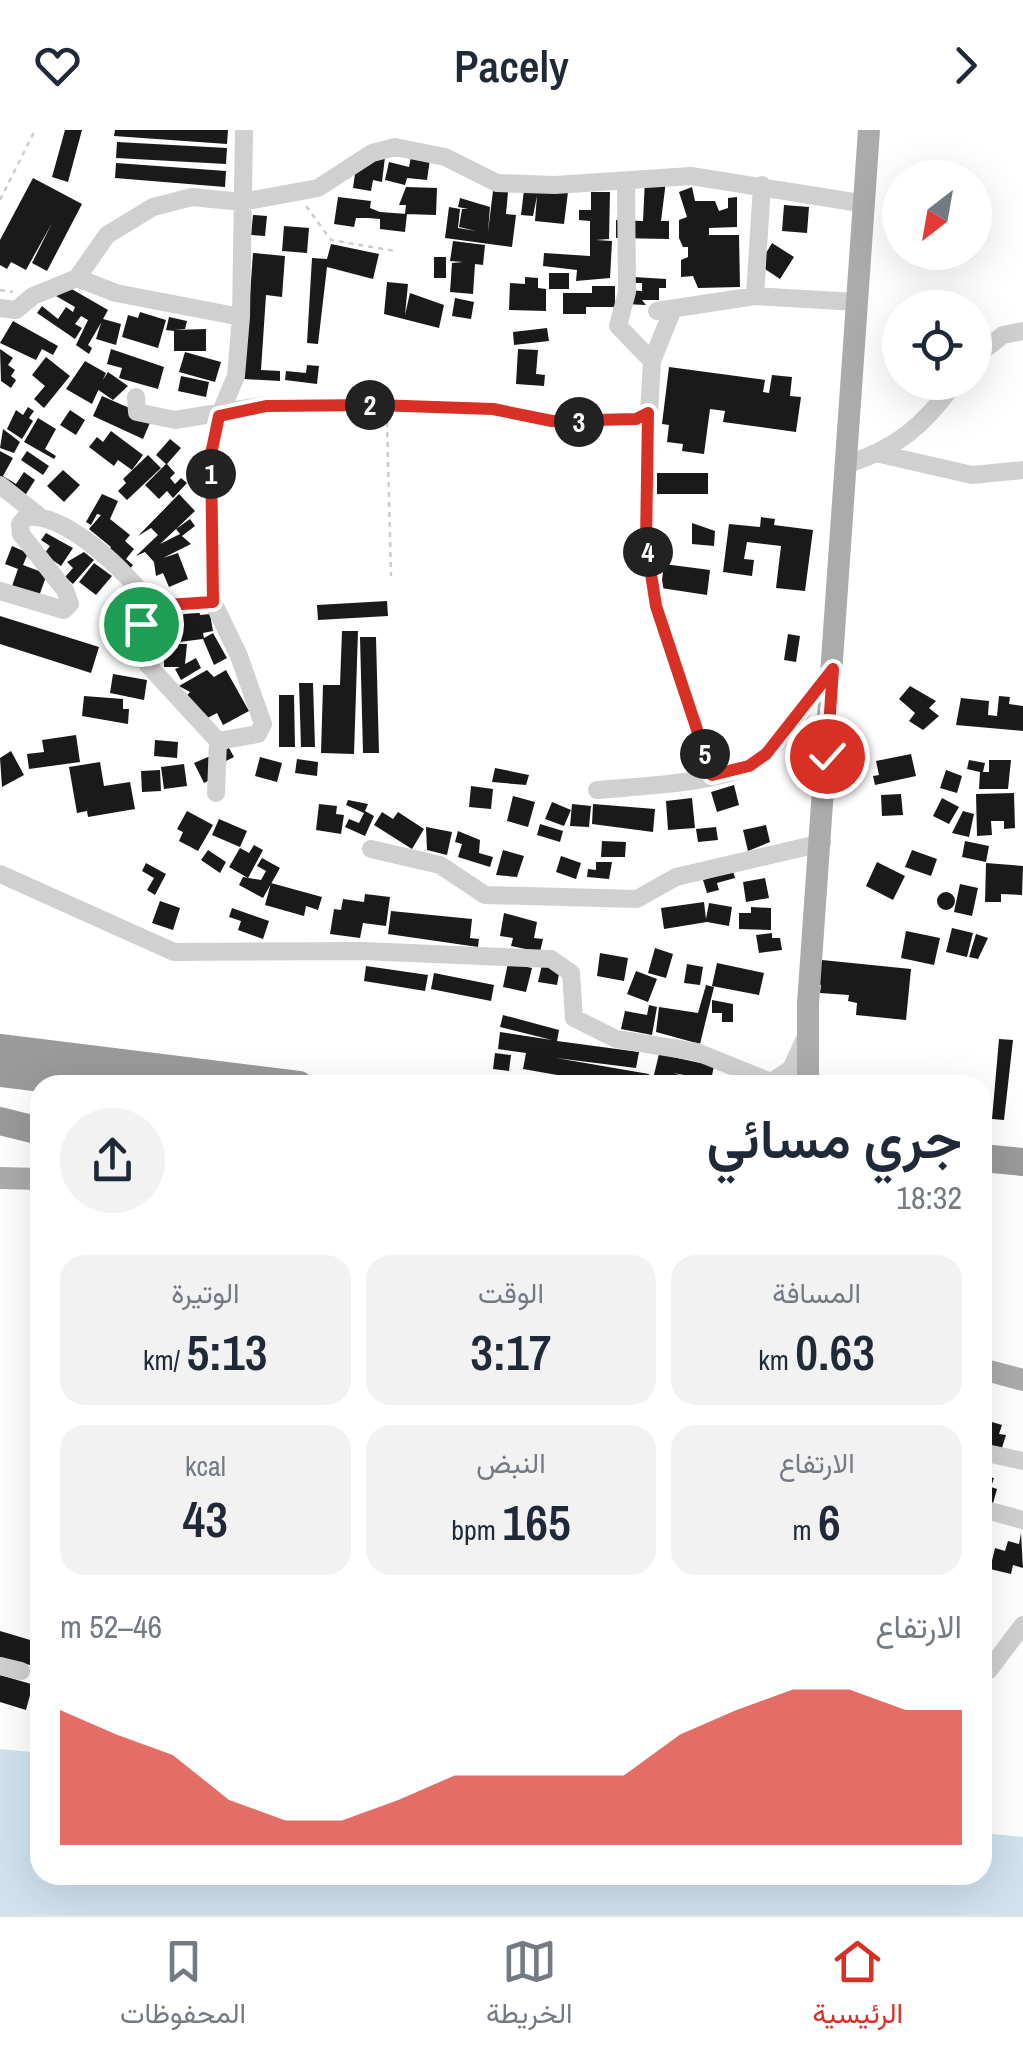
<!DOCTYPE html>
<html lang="ar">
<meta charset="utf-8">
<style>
body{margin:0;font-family:"Archivo Narrow",Vazirmatn,sans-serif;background:#f2f2f3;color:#1f2937;direction:rtl;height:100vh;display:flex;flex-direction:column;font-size:38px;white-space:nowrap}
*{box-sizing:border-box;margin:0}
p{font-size:32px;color:#747a83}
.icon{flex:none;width:55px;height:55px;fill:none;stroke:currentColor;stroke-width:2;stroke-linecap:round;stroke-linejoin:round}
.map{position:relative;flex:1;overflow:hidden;direction:ltr}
.drawer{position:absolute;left:30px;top:945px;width:962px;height:810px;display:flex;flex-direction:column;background:#fff;border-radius:30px;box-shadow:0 10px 40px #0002;direction:rtl}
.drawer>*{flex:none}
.needle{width:65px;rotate:211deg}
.fabs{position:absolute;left:882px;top:30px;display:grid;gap:20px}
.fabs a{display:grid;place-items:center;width:110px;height:110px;border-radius:50%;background:#fff;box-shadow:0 10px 40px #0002;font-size:50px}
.pin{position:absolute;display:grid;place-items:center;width:85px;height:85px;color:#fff;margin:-42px;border:5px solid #fff;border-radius:50%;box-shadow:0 2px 10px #0007}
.km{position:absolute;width:50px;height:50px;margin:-25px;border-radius:50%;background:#222;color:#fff;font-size:28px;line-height:50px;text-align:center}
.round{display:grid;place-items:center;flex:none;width:105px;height:105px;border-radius:52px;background:#f2f2f3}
.headline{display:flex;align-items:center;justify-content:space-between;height:170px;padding:0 30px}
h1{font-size:55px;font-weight:600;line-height:75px}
.metrics{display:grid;grid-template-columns:repeat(3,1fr);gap:15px;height:170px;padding:10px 30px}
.metrics div{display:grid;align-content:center;border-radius:25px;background:#f2f2f3;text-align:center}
.metrics b{font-size:50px;font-weight:600}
.metrics small{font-size:28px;font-weight:400}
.metrics p{font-size:28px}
.chart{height:280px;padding:20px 30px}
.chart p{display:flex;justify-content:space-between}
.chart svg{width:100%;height:180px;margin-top:10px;fill:#d93025;opacity:.7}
header{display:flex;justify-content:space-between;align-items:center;height:130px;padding:0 30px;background:#fff;font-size:45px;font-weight:600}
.tabs{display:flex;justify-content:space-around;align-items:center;height:140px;border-top:2px solid #e0e1e3;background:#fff;font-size:28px;color:#747a83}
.tabs a{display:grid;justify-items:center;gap:5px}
.tabs .current{color:#d93025}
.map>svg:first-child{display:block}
.water{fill:#cfe2ee}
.building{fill:#1a1a1a}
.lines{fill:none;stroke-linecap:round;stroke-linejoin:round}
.path{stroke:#cdcdcd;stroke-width:2.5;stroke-dasharray:5 5;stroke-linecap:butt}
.minor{stroke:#d0d0d0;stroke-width:18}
.major{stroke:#ababab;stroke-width:22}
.highway{stroke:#9a9a9a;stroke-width:28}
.route-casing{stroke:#fff;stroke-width:20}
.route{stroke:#d93025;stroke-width:12}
</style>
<header><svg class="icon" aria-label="forward" viewBox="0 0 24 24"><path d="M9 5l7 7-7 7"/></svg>Pacely<svg class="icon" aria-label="heart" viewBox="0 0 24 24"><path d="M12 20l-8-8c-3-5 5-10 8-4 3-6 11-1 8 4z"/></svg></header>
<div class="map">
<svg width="1023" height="1785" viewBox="0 0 1023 1785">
<rect width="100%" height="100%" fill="#fff"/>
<path class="water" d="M0,1619L31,1622L30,1633L40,1636V1745H982L983,1703L1023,1707V1785H0Z"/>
<path class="building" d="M65,0H82L68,52L52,47Z
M115,0H228L227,14L114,6Z
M117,12L227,18L226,34L116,28Z
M358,23L385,27L382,52L373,50L371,61L353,58Z
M411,27L430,29L427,50L407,48L405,55L385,50L389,32L409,37Z
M116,33L226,41L225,57L115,48Z
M33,48L82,74L47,141L32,133L52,93L26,140L11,132L7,139L0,135V110Z
M645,49L666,51L661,91H669V109L616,108V90L643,91Z
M406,57L437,58L436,85L405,84L406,75H399Z
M692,57L695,71H715L719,81L728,78V68L737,67V97L709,98V105H739L740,157L698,158L693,146L681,147V130L688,127V117H683L679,108V90L687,87L679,62Z
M524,60L568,62L564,94L535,91L537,66L533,86L521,85Z
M493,61L508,62L506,84L516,85L512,117L445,108L449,77L460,79L458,98L476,101L459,97L462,79H468L458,77L460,68L490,77L488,102Z
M591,62H610L609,109L596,110L612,111L610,148L576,151L577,140L543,136L544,123L590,126V91L579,90V80H591Z
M338,67L371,71L370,78L380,82L407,84L405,102L380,99V89L368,88H356L354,97L334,94Z
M784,75L809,77L807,103L782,101Z
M253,85L267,86L265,106L251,105Z
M284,96L309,98L307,123L282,121Z
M453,111L485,115L483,135L475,134L473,164L450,162L452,133L463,132L450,131Z
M772,113L794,127L780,149L759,135Z
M331,114L379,124L373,149L327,137L318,214L307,213L312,128L327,129Z
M253,123L285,126L282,167L266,165L261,240L280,241V251L244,249Z
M434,127H446V148H434Z
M549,143H569V159H549Z
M525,147L538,148V158L546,159V181L509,180L510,153L525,154Z
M634,147L666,149V158H659V170H642L646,175L625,174L626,160L642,161V153H634Z
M387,152L408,154L405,185L410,163L444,175L439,198L384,184Z
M63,154L108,180L103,189L121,194L116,215L96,209L101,193L88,215L92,218L89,224L76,215L88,190L81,186L75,194L82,198L75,209L37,183L42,176L58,189L66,177L73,182L75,177L56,166Z
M592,156H615V177H586V184H563V163H592Z
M455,168L474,172L471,189L452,186Z
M140,182L166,190L158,218L122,207L128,185L138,188Z
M169,187L187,191L185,199L174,200L206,199V221H174V201L166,200Z
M13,191L58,216L53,225L42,219L36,230L0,213Z
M547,198L549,211L514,215L513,202Z
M0,219L13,228L8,235L15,240L11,246L16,250L11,258L1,251Z
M111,219L164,237L158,259L119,248L122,238L107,234Z
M518,219L538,220L536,244L545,245L544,256L516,254Z
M185,222L221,232L215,252L179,242Z
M46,227L70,246L44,278L34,269L45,256L32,245Z
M85,231L106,243L92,274L66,259Z
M307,235L319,236L317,254L285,250L286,241L306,243Z
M669,237L765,250L763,262L769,263L772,245L792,247L790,266L801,267L796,302L723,292L725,281L710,279L704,324L682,321L683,314L667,312L669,295L662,294Z
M108,242L128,256L113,270L97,259Z
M181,246L209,252L206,267L178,261Z
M102,266L152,288L143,309L93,286Z
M28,277L34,281L29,288L33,291L22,309L7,299L16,280L23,285Z
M70,280L85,290L76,305L60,295Z
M38,288L56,299L45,319L56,326L54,329L24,312Z
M3,299L20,312L14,323L0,318Z
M111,301L143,325L132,340L118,330L114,336L89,317L97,307L103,312Z
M170,309L181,318L167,334L175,343L170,348L175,354L181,348L187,353L173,368L167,361L159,369L145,355L166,334L156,325Z
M0,321L13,328L3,346L16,354L24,342L35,350L19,375L0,362Z
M27,321L49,336L43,345L21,330Z
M148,325L161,338L127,370L118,361L126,353L123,349Z
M63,340L80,355L64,372L47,356Z
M657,343H708V364H657Z
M102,364L118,371L110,389L130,405L125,411L134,419L126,429L133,435L124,446L103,426L111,417L89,399L101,385L97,384L91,395L86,392Z
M179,364L195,381L176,399L160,414L180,404L176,399L190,389L195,396L182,406L191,414L163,428L178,423L188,449L169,457L163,443L156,446L154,432L145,422L136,426L158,405L151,398L138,406Z
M761,387L775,389L774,395L813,400L805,461L776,458L781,416L747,412L744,429L754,430L752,446L723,442L729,394L760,397Z
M692,393L715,401L714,416L692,414Z
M46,403L73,418L61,436L44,424L50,416L41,410Z
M12,416L28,423L23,435L47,444L39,466L12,456L18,439L5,434Z
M84,422L94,430L73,454L65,447L73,438L67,432Z
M94,433L112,446L96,465L79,452Z
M664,434L710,440L707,465L661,458Z
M387,471L388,486L318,490L317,475Z
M138,476L158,478L156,501H167L165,514H187L185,534L196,528L201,538L181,550L175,539L180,537H164V519H138Z
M199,480L200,485L210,484L213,501L203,503L204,508L213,503L227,528L214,535L203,509L171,513L167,489Z
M0,486L99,517L91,543L0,514Z
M342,501H358L354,624L321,623L323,555H340Z
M788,504L800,506L796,532L784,530Z
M360,507H376L379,623H363Z
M207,540L214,547L226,540L249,581L223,595L217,583L200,592L180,573L190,562L179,556Z
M113,544L147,550L144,570L110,563Z
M299,553H313L315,617H301Z
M910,556L936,571L929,578L939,586L923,600L909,591L915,583L899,569Z
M279,565H294L295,617H279Z
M84,566L123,569V579H129L128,594L82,586Z
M999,566L1010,567L1009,574L1023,576V601L956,595L961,568L989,571L988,585L997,586Z
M76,605L80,632L29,639L27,624L44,622L42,610Z
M155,610L178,612L177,628L154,626Z
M229,618L234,627L220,634L224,643L204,653L194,633Z
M11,621L24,645L2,657L0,628Z
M911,624L916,646L875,655L873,646L879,645L876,631Z
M260,627L282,633L277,652L255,646Z
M297,629L318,632L317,646L295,643Z
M969,630L985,633L983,642H989V630H1011L1008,659H979L980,642L967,639Z
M100,632L104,656L130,652L135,679L88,687L87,681L77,683L69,637Z
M184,634L187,656L164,659L161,637Z
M495,638L529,645L526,655L492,652Z
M160,640L161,661L142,662L141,641Z
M946,640L962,646L957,663L940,658Z
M734,655L739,675L717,682L711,662Z
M471,656L493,659L491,679L469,677Z
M1014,663L1015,698L1004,699V691H991L992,705L977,706L976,664Z
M901,664L903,685L882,686L881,665Z
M513,666L535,672L528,697L507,691Z
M692,668L695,698L668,700L666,671Z
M942,668L959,677L949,694L933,686Z
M348,670L368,674L365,681L374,686L365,706L345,697L349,689L359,693L364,683L346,675Z
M552,672L571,680L564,696L545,689Z
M319,674L337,676L336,684L344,685L341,704L316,700Z
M572,674L591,676L589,697L570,696Z
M593,674L655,679L653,702L592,694Z
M187,681L213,695L198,721L179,711L183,702L177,699Z
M963,681L974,684L969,707L952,703Z
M382,682L393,689L398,682L424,699L412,719L374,695Z
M219,689L247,701L240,717L212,705Z
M540,694L563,701L560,712L537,705Z
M766,695L770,712L748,721L743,700Z
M426,697L452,702L447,725L427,720Z
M716,697L718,710L698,712L696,699Z
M458,701L480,710L479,723L493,727L490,737L458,727L462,714L455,712Z
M602,711L626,712L625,727H601Z
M965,711L989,716L986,732L962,727Z
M254,715L263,720L248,748L229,737L240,718L249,723Z
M208,720L226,732L220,743L201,730Z
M503,720L524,726L517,747L496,745Z
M912,720L937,729L931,746L905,737Z
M561,726L581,733L576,749L556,742Z
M262,728L280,738L263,768L239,755L243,747L261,750L266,741L257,736Z
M596,732H612L609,749L587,747L588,739L596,740Z
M877,732L905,746L893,770L866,756Z
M146,733L166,744L155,765L147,760L154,748L142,741Z
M986,733L1023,736L1022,765L1001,764V772H985Z
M733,741L735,748L717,753L719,760L707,763L703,750Z
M765,748L769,768L746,772L743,752Z
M271,753L322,767L318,780L306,776L304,786L265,775Z
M960,754L978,758L972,786L954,782Z
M937 771a9 9 0 1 1 18 0a9 9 0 1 1-18 0Z
M365,764L390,767L386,796L363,793L360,808L330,804L334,779L341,780L343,769L364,772Z
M160,771L180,778L173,800L152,793Z
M704,772L706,789L709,773L732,777L729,796L707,792L664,799L661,778Z
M751,777L771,778V800L739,799V783H751Z
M232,778L269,791L263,809L238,800L241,791L229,787Z
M391,781L472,789L470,808L479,809L478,817L388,804Z
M504,783L537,792L534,808L543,809L540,822L511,816L513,808L500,806Z
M952,798L973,803L967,827L946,822Z
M906,801L940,808L934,835L901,828Z
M772,803V808H780L782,820L759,823L756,805Z
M976,804L988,808L978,829L969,827Z
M655,818L673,824L666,848L648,843Z
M600,823L628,828L624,851L597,846Z
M822,830L911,839L906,890L856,885L857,873L848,871L849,865L820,863L821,855L815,854Z
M508,833L532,838L526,862L503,857Z
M717,833L764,843L759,865L712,856Z
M687,834L703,837L700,855L684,853Z
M542,835L560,838L557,855L538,852Z
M366,836L428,845L425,861L364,851Z
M636,841L657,849L648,872L627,864Z
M434,843L494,855L491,871L431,859Z
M706,855L714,857L700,914L656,902L659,877L698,883Z
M712,870L733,874V892H722V883H712Z
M649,875L657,877L652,905L621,899L625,881L647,885Z
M503,885L559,900L557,911L639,922L636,938L556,928L649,944L647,955H614L523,939L526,923L498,919L500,902L552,910L500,897Z
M999,909L1013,910L1004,990L992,989Z
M495,923L511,925L509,941L493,939Z
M659,924L714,936L711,950L673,943L713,955L652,953Z
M982,1289L1002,1295L999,1304L1006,1305L1000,1324L982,1318Z
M982,1345L994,1348L991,1357L997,1359L992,1377L982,1375Z
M1021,1403L1023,1438L1013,1435L1011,1444L990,1439L995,1418L1005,1421L1008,1411L1019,1414Z
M0,1501L37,1512L30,1535L0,1527Z
M35,1540L40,1542V1568L30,1565L26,1580L0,1572V1545L31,1554Z"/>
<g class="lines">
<path class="path" d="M0,70L35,0
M306,76L331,110L395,121
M0,160L13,162
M387,292L391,446"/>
<path class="minor" d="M77,148L116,163L241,187
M755,166L762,55
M0,178L16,180L33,166L77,148L107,105L153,77L192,67L242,72L318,58L372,23L395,17L445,27L497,53L555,55L691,46L866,74
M657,181L755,166L857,172
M975,227L1003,205L1023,201
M652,231L673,179
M136,267L137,282L175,290L266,275H375L493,279L552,291L636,289L649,283L652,231L618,196L627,162L626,51
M649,283L646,412L657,477L712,645
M880,324L972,345L1023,340
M844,335C895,320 925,295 955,252
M0,355L38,385
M0,461L64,480L70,474L65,460L21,404L20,394L26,387C66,382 130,444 151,476L137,512L148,535L218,611L216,663
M151,476L213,472
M218,611L258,604L263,594L239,526L213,472L211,324L217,291L236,246L241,187L244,0
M597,660C641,656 732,654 764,626C790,602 811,567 833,539
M371,719L440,735L485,765L637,769L676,747L822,713
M0,744L174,822L363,821L551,829L571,843L574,888L616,909L697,922L771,952L791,939L808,902
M982,1322L1023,1331
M982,1379L1023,1390
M0,1536L21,1541
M982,1543L989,1540L1023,1495"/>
<path class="major" d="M808,955V874L869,0
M0,1048L40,1049
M982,1239L1023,1250"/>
<path class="highway" d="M0,918L299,955
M0,943L99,955
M0,991L40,1001
M982,1028L1023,1032"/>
</g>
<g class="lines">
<defs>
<path id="route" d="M141,494L150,476L213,472L211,324L219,286L266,276L375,275L493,279L552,291L636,289L648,283L646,412L656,476L712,645L749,636L766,624L833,539L827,626"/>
</defs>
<use href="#route" class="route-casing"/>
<use href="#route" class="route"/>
</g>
</svg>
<div class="fabs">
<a><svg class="needle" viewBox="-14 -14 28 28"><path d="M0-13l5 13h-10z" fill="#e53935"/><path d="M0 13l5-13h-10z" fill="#747a83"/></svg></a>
<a><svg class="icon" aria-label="locate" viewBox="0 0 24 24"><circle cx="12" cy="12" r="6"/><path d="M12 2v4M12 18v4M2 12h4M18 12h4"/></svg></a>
</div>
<div class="pin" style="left:141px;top:494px;background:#1e9e55"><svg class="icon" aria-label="arrive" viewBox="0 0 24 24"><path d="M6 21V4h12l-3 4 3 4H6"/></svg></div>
<div class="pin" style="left:827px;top:626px;background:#d93025"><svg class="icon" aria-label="check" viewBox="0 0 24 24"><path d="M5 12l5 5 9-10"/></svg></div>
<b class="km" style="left:211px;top:344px">1</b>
<b class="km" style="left:370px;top:275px">2</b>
<b class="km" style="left:579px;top:292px">3</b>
<b class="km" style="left:648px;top:422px">4</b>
<b class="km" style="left:705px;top:624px">5</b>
<section class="drawer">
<div class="headline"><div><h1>جري مسائي</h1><p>18:32</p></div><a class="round"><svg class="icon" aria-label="share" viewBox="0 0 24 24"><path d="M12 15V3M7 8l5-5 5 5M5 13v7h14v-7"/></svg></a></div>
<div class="metrics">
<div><p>المسافة</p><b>0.63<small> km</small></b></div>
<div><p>الوقت</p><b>3:17</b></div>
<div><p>الوتيرة</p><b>5:13<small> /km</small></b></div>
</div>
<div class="metrics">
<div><p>الارتفاع</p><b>6<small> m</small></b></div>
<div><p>النبض</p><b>165<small> bpm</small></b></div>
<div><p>kcal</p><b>43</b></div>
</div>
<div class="chart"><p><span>الارتفاع</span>46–52 m</p>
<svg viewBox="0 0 160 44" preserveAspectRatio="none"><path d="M0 44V11L10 17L20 22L30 33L40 38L50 38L60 33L70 27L80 27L90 27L100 27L110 17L120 11L130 6L140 6L150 11L160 11V44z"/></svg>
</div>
</section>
</div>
<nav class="tabs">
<a class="current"><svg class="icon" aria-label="home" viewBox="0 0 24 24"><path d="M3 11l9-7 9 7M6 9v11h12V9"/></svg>الرئيسية</a>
<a><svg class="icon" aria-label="map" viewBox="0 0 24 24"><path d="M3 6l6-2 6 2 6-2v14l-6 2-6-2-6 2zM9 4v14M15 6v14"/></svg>الخريطة</a>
<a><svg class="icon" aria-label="saved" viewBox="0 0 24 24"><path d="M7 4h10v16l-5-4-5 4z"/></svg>المحفوظات</a>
</nav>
